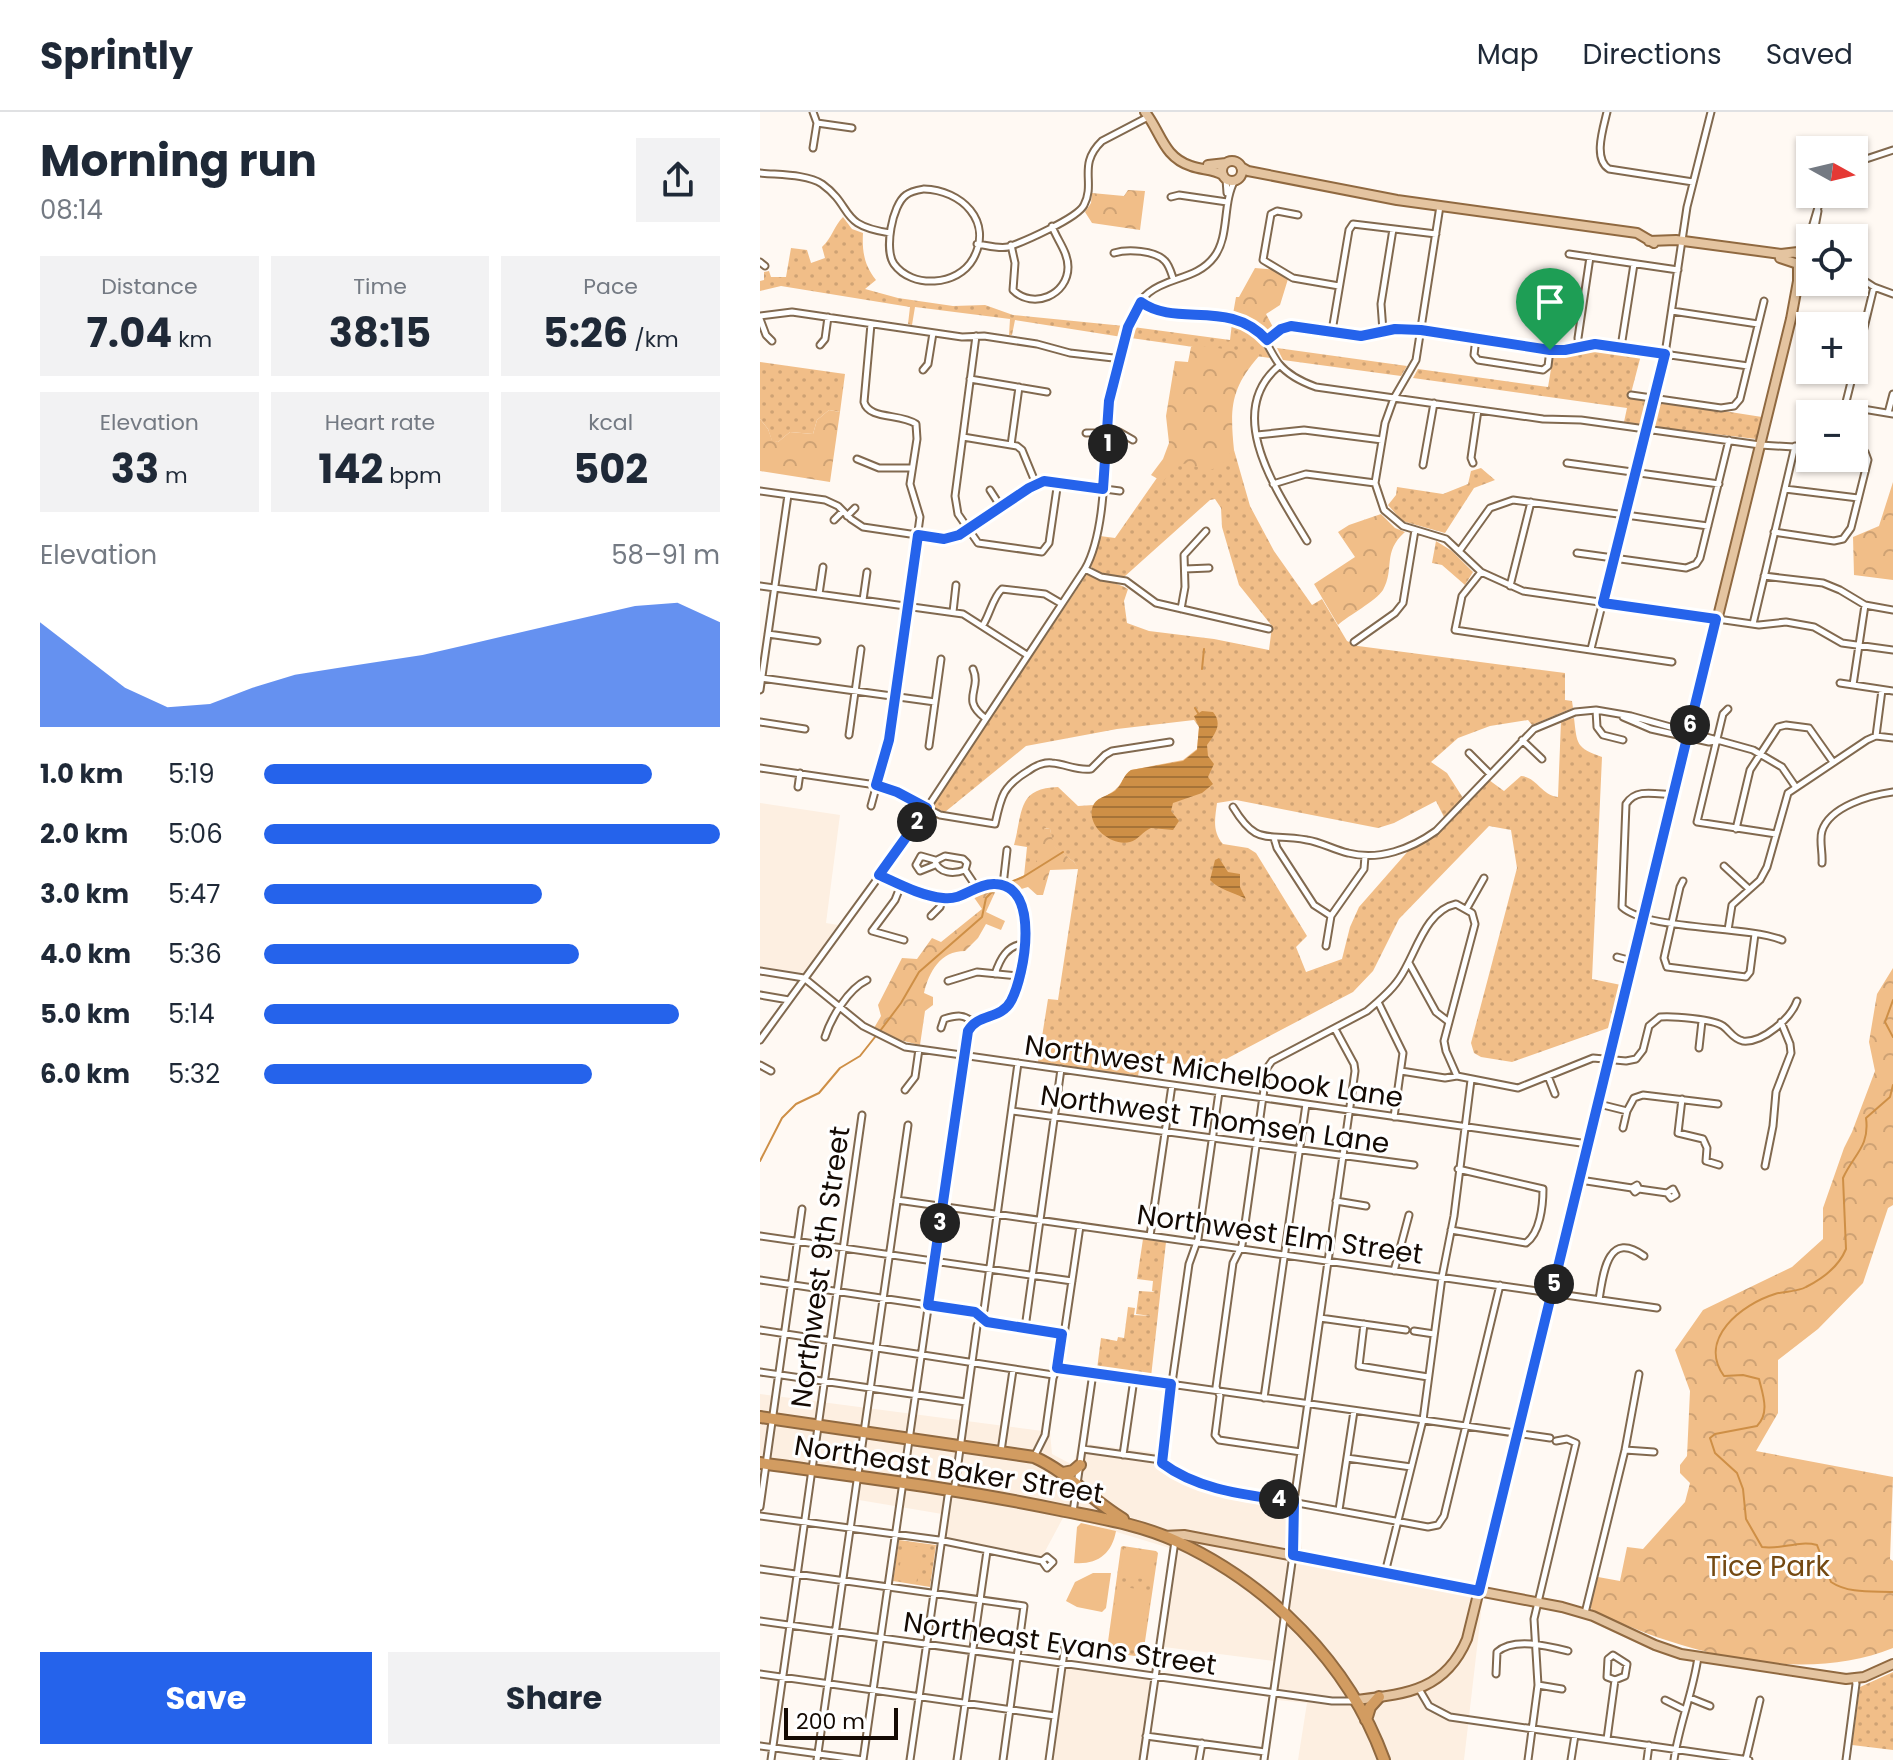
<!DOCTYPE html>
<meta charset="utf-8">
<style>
body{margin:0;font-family:Poppins,sans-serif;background:#f2f2f3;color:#1f2937;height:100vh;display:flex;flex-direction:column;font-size:30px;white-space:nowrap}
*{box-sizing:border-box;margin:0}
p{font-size:26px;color:#747a83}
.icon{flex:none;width:44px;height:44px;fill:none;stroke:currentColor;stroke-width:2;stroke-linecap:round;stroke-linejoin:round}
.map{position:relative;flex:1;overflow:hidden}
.sheet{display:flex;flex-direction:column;background:#fff;width:760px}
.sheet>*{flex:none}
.needle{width:52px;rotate:98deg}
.buttons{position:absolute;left:1036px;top:24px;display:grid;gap:16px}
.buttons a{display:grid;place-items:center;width:72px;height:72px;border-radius:0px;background:#fff;box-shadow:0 2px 6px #0004;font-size:40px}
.scale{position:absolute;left:24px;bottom:20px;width:114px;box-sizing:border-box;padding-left:8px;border:4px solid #140a03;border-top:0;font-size:22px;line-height:28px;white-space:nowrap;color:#140a03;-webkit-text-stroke:6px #fff;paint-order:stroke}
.pin{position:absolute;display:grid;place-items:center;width:68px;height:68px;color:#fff;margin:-82px -34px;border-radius:50% 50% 50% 0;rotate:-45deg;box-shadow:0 0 8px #0007}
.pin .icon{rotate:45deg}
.km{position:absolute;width:40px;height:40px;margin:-20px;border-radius:50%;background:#222;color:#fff;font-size:22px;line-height:40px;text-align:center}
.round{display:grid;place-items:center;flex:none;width:84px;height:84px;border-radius:0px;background:#f2f2f3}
.head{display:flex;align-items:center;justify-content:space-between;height:136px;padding:0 40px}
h1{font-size:44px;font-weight:700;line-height:60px}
.stats{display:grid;grid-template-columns:repeat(3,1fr);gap:12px;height:136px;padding:8px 40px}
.stats div{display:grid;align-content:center;border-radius:0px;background:#f2f2f3;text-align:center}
.stats b{font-size:40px;font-weight:700}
.stats small{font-size:22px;font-weight:400}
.stats p{font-size:22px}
.chart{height:224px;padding:16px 40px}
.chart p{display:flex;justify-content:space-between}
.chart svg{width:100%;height:144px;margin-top:8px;fill:#2563eb;opacity:.7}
.action{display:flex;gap:16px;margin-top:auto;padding:16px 40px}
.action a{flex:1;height:92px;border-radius:0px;background:#2563eb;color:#fff;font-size:32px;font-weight:700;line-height:92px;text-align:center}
.action a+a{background:#f2f2f3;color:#1f2937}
ul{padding:0 40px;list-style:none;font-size:26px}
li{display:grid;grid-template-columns:128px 96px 1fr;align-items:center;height:60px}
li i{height:20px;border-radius:10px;background:#2563eb}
header{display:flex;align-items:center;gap:48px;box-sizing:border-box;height:112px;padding:0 40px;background:#fff;border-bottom:2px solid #e0e1e3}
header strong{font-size:38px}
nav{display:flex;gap:44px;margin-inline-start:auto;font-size:28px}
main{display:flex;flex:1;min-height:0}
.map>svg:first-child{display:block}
.built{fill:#fdefe1}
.green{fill:url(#green-dots)}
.forest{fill:url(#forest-crowns)}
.pitch{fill:#f1be88}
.water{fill:url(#water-rules)}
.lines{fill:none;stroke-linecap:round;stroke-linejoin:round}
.stream{stroke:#ce8f46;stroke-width:2}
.minor-casing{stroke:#81694f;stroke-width:9}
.major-casing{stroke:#906940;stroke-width:12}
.highway-casing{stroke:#906940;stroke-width:14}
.minor{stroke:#fff;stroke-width:5}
.major{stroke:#e4c4a0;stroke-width:8}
.highway{stroke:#d29c61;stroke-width:10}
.route-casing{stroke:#fff;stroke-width:16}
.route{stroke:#2563eb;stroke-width:10}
.labels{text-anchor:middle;stroke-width:6;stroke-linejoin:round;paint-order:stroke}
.street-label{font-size:28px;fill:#140a03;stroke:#fff}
.park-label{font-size:28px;fill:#744912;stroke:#fff}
</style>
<header>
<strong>Sprintly</strong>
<nav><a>Map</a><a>Directions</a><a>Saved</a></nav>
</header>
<main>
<section class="sheet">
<div class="head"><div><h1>Morning run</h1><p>08:14</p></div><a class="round"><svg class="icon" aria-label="share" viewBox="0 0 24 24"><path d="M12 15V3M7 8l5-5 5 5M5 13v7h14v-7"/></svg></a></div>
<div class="stats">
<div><p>Distance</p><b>7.04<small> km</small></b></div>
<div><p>Time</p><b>38:15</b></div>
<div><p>Pace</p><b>5:26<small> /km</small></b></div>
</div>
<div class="stats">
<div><p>Elevation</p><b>33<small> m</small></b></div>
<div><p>Heart rate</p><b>142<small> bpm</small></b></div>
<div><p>kcal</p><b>502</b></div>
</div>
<div class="chart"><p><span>Elevation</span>58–91 m</p>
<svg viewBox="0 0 160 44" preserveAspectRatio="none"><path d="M0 44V12L10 22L20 32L30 38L40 37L50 32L60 28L70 26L80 24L90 22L100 19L110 16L120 13L130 10L140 7L150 6L160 12V44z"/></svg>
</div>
<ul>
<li><b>1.0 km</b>5:19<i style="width:85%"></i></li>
<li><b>2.0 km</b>5:06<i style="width:100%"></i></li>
<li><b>3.0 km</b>5:47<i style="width:61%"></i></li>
<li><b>4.0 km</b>5:36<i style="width:69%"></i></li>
<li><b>5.0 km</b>5:14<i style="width:91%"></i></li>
<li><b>6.0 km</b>5:32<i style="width:72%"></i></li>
</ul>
<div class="action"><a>Save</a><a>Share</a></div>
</section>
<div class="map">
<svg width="1133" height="1648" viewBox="0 0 1133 1648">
<defs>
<pattern id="green-dots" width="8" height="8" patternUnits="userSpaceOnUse" patternTransform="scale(2)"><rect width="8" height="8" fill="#f1be88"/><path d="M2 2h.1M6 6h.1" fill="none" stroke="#cea274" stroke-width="1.8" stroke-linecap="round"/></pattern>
<pattern id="forest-crowns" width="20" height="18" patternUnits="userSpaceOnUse" patternTransform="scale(2)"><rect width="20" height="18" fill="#f1be88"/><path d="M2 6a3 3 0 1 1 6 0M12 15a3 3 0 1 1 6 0" fill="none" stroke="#cea274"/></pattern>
<pattern id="water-rules" width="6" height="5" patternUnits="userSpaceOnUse" patternTransform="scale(2)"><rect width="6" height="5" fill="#ce8f46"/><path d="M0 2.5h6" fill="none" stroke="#a67338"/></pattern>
</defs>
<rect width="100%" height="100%" fill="#fff9f3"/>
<path class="built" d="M0,691L80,703L66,811L78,813L44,861L0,855Z
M0,1282L290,1320L292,1342L313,1353L319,1331L405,1342L407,1348L462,1373L540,1386L537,1395L542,1438L715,1473L723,1484L704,1648H538L547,1591L508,1587L514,1549L404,1535L416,1438L304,1404L282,1445L187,1427L188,1403L99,1388L101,1370L0,1357Z
M306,1556L390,1568L379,1648H293Z"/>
<path class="green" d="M83,105L92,117L103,121C102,139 104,153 116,168L105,177L138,186L193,194L225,193L253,203L364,214L362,225L255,208L252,223H249L250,207L155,195L152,213L148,212L150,195L21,174L0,179V169L4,168V160L9,159L11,165H26L31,136L47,138L51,151L65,146L62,135C72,126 74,114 83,105Z
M472,211C492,217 500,228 510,246L371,226L373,215L470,228Z
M517,236L647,254L641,264L523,248Z
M825,237L881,243L870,285L887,288L889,291L884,311L881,313L864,310L867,296L653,266L658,257L788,275L793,245Z
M0,250L85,262L80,300L69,298L57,308L53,322L30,320L18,330L12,329L8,317L0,307Z
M900,289L1002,305L996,327L896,315L890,309L895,291Z
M474,338L490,394L514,439L552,493L562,487L587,529L598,534L805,561V588L812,589L813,596L772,613L768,608L730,614L698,626L671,650L687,661L703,686L684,705L676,689L634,711L618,716L476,688L457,691C455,707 452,719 463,732L488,736L496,741L547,824L536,835L546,860L582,847L590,815L599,795L649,738L669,727L729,668L744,679L761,664C777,665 781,683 798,685L801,609L814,606C817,632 816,636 842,645L832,867L861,873L851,915L752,950L721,945L714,941L711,931L757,756L751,718L729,714L639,807L613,859L593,880L453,954L400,951L380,953L378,964L278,950L288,887L298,888L318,757L314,750L293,734L290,717L285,716L278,752L264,764L267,735L254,733C263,700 257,676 298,675L318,694L334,693C340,685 351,683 358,675C363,669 364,663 371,658L423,648L437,637L439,615L434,608L357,617L266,634L185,700L176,697L174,692L327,462C340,470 356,469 368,477L364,489L367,511L389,519L454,527L509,538L512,514L479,473L462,415L461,396L455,387L450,388L364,465L344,463L331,455L340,424L355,426L408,350Z
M721,356L735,368L714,376L685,421L642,409L628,393L636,383L637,375L683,382L708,372L711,359Z
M676,429L692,439L713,460L705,473L682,453L672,451Z
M383,1127L406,1130L391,1265L337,1257L341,1226L357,1229L358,1225L364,1226L368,1195L375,1196L374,1203L391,1204L376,1202L379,1179L395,1180L392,1179L393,1169L377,1167Z
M139,1428L176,1433L170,1475L133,1469Z
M363,1434L396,1439L398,1441L383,1543L381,1545L349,1540L347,1537L361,1435Z
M1133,1560V1638L1092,1633L1100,1575Z"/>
<path class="forest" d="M368,78L385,79L380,118L332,111L325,100L331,91L332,81L364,84Z
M495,156L516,158L528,167L520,193L506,202L514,217L508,220L493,208L473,202L476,185H479Z
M436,233L499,242V244C470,277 470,297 474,338L465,346L462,354L447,359L428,351L415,354L403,370L391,363L403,347L409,331L406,304L415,249L428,250L431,235Z
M69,298L80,300L70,370L0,359V307L8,317L12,328L18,330L30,320L53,322L57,308Z
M1133,370V468L1094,463L1093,425L1119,414Z
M621,402L635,416L645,420C622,440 635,457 623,478C616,489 589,503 578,513L554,472L595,445L578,420L589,413Z
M284,716L290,717L294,734L314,750L319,757L290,758L283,783H277L268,775L258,778L248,770C280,760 278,746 284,716Z
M237,776L226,800L245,809L241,818L226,812L218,826L205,839C180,839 169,860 164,881L173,885V893L165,899L160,933L135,927L114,916L121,904L118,893L142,846L157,847L172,826L181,830L222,797L213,784L225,778Z
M1133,856V1093L1128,1096L1103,1171L1058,1217L1018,1248V1301L996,1339L1133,1365L1130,1447L1133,1449V1536C1040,1574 919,1540 832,1498L830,1494L838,1465L860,1469L867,1435L883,1437L925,1390L930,1371L920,1361V1353L927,1344L930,1279L915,1238L943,1198L1032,1155L1063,1127V1096L1084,1036L1092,1020L1115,959L1109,930L1117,882Z"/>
<path class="pitch" d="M321,1411L356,1419C352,1442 337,1453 314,1451L317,1415Z
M144,1432L163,1436L156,1472L137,1468Z
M364,1436L395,1440L391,1468L360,1464Z
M333,1461H351L346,1496L342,1500L317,1495L306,1489L315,1470Z
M357,1474L391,1479L383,1536L350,1531Z"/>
<path class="water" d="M442,599L453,600C463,612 455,622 447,633L448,644L454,652L448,665L453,672L442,681L413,691L411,699L419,709L413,718L391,716C383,719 378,728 370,730C353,735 328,716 332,697C335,684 348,685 356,678C363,671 363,663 371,658L423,649L437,638L439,615L434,604Z
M459,746L468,760L480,762V775L486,787C475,781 458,777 450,768L455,748Z"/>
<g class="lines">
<path class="stream" d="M442,557L444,537
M435,596L438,601
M248,771L263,765L303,740
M1133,888L1125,910L1133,925
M120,919L141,891L159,860L222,805L226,786L238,774
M1133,973L1130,985L1106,1006C1110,1035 1093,1043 1083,1066L1086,1137C1079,1154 1062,1167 1046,1175C1037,1180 1025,1179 1015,1182C982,1192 937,1227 964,1264L983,1263L999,1267C1003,1283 1010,1301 997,1314L955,1322L950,1326L955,1341L977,1361L983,1377L986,1407L1002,1435C1022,1438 1038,1428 1057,1433L1071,1470C1089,1482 1113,1479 1133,1480
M0,1049L22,1006L36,992L59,981L80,956L100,944L115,925"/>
<defs>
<path id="minor" d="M53,0L57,11L53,36
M847,0C843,17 833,47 849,57L933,70
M57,11L92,16
M1094,51L1133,38
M0,61C18,63 47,62 62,72C95,96 77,113 130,121
M466,67L467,81
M164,77C201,78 234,109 213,147C198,174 152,177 134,152C124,138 132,93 146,83C151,79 158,78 164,77Z
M411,85L419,83L467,90
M680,94L656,248L634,286L625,311L615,371L624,398L643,414L686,427L721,460L763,479L999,513L1026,510L1054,515L1082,531L1133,538
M538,103L517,99L511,102L503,148L533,166L579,174
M1053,126L1058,99
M217,132C226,133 238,137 248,135C263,130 318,106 324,93C336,70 317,53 342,29L388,5
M251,133L255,151L253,178C273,198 308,183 308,155C308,140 297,128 292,114
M1043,137L1048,129L1062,82
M354,141C367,137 395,138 405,149C409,153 411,160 413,166
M809,142L918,158
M0,150L5,154
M1094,162L1114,175L1133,182
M381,190C409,210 452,196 484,210C505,219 507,236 519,252C529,264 542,270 556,275L783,307L821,308L1000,333L1050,336
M912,199L998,212
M0,204L32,200L202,225L224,224L277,232L310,241L362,247
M0,207L6,223L12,229
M572,219L589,118L593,112L676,122
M623,219L621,192L633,117
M216,224L195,384L198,402L218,431L282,440L289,431L298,369
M716,226L714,243L718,248L783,258L788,254L790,238
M507,228L531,214L601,224L645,217L797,238L840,233L988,254
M60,233L65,227L68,205
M819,234L818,226L830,145
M861,235L874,152
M520,253C461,301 519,382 547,429
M1094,257L1114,175
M163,258L168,252L173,221
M210,267L287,280
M871,283L961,296L974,294L980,287L1004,189
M1085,294L1133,302
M1128,301L1133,282
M1083,302L1094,258
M326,321L359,320L373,328
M497,323L544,318L622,328
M203,325L257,334L262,338L276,372
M251,333L259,275
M97,347L119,356H152
M713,351L711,346L718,298
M807,351L959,372
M663,353L674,291
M513,372L546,362L615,371
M1025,377L1098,386
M230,378L241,395
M0,379L65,388L78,394L91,407L103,415L184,427L199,423L269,376L284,369L360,379
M87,404L95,396
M74,408L83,399
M1014,420L1074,429L1083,427L1091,416L1108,348L1105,340L1094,337
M700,438L730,396L753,388L948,414
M817,441L926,456L936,452L940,446L969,328
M325,457L341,465L366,469L396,491L509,517
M425,457L449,456
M721,460L702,484L695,518L912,550
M1004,464L1063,471L1080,478L1105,493L1133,498
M0,474L203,502L267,543
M750,474L771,390
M59,482L63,455
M103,488L107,460
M421,497L425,475L424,443L446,419
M193,500L196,473
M993,512L1035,334
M223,513C230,502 233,485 242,477L285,482L302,492
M8,522L57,529
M594,530L635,501L643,491L655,418
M831,537L905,242L927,95L951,0
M213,557C222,578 200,587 225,606
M1,566L175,590
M1080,571L1133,579
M1093,573L1105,493
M0,578L28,383
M968,597L963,602L937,710L1016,722
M836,598L837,615L843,623L863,628
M863,605L891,617L949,630L956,629
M0,610L45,617
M89,623L101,537
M1116,624L1122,578
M762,628L782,647
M169,634L181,547
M709,641L730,662
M0,656L116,673L137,680L180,703L235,712C241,684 243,674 268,659C275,654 283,650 292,651C306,652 317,659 331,657L345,643L352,639L410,630
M38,675L40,661
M913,683C895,682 876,676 866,692L862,795C889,819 984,813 1022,828
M111,694L129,628L160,405L150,372L157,327L156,312C140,301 109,308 104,290L111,212
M473,695C498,736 506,720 547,728C561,730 574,738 588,741C619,749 651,737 676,719L774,617L815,600L836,598L871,604L993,638L1022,655L1035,674
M976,717L990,658L1018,615L1026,613L1049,616L1073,650
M514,726L517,736L554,793L571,804
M175,748L161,744L156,753L160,759L175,753
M1062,751C1063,740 1059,729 1062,719C1070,694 1111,683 1133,680
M964,754L989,777
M205,758C194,762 179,762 175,749L185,744L203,747L207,751L205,758L217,776
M923,769L920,775L904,846L907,855L986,865L990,860L995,822
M141,773L135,788L112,819L144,828
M243,773L247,738
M707,796L724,766
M171,804L180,795L183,786
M968,818L972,793L1000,768L1007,755L1028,681L1107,628L1116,624L1133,626
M566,834L571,804L604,757L605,744
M857,845L872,849
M649,851L676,900L689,910
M0,859L44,866L103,914L145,935L828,1032
M235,862C240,847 247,833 264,832
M188,869L217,860L259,864
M0,883L29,888
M618,890L643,941L634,1005
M181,916L184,907C197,903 204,902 214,911
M65,925C71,906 88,877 107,868
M0,928L150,722L325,457C347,418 344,344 348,299C351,274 362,241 368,216C383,157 430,177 454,145C470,124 462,91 475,68
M939,936L942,909
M0,953L11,959
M641,959L685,966L697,964L758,976L833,946L866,949L876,947L883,938L889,914L900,905C912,904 953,907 963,914C970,919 973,927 983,929C1003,931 1031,906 1037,889
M788,964L795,982
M145,978L155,965L159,937
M922,987L918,1021L943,1027L947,1036L946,1049L959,1053
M839,992L867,999L874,986L883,983L958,992
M252,999L654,1053
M863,1016L867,999
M1005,1054L1013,1014L1016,980L1031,941L1030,932L1021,910
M820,1068L872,1076L877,1073L879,1077L875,1080L872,1076
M879,1077L907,1081L911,1086L916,1083L913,1077L907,1081
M137,1088L897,1196
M576,1089L606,1094
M691,1118L766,1131C780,1121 783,1094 783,1077L698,1057
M0,1124L312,1169
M390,1124L412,973
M634,1159L649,1103
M0,1168L215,1200L227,1210L302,1222
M839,1188C843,1163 847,1117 884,1144
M560,1206L646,1218
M604,1212L599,1254L668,1265
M265,1216L301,957
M0,1218L293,1263
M654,1219L674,1222
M297,1256L790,1326
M0,1260L206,1290
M504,1286L546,992
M323,1337L401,1348C414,1364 441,1371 461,1377L668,1415L678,1413L684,1404L740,1173
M865,1338L894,1340
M241,1339L253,1258
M541,1340L459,1328L455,1323L460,1284L456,1275L473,1151L482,1133L507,956L512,949L607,899C619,889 631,879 639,867C656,843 664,799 696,792L712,801L715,812L684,929L686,939L697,964
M363,1343L374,1267
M274,1345L285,1323L293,1266L297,1256L305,1216L320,1114
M587,1346L651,1355
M401,1348L429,1152L438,1127L459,980
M0,1395L42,1097
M579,1398L594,1299
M313,1400L333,1261
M0,1404L179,1428L282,1449L287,1456L293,1450L287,1445L282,1449
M0,1457L264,1494L243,1648
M625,1461L663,1308L682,1165L694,1104L711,968
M825,1501L865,1338L879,1262
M0,1509L572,1589H593
M0,1562L295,1604
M736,1562L737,1540C754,1525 788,1534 808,1539
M778,1573L802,1577
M659,1577L669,1594L690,1605L989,1648
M930,1586L950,1594
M905,1588L925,1598
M386,1624L505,1640
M847,1627L855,1568L865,1564L867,1552L853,1543L848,1547L847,1565L855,1568
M0,1634L103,1648
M986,1647L1000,1588
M11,1648L102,1003
M57,1648L148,1013
M103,1648L207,925L214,911C222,906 229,907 237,903C259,893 260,857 263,836C267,809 267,759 224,773C209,778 200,788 183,786C162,784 139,772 119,763
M150,1648L188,1384L195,1373L217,1214L224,1198L258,951
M197,1648L227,1439
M289,1648L305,1533
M383,1648L415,1429
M439,1648L442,1631
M504,1648L534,1436L533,1396L595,959L594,952L575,917
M768,1648L778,1573L774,1507L816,1331L807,1327L796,1329
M811,1648L815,1623
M887,1648L889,1633
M914,1648C919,1612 933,1581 938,1545
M1086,1648L1096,1572L1095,1567"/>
<path id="major" d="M385,0C401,20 403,45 431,54C442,58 453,57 463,63
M462 59a10 10 0 1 1 20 0a10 10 0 1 1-20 0Z
M448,53L466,51
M481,55L488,59L637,88L877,121L894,131
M889,129L916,128L1021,142L1038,140
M1036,141L1043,137H1050
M1020,146L1035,151
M403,1424L424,1423L802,1495L833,1504L895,1533L921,1542L1086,1567L1104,1565L1133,1552
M596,1588C646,1582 685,1579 707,1527L1031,207L1038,169V156"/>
<path id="highway" d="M0,1305L274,1345C308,1360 331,1388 363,1407
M0,1351C100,1365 200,1377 300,1398C339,1406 379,1412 416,1429C509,1472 589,1551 624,1648
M303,1361L313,1359L320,1353
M606,1608L610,1595L619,1585"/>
</defs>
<use href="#minor" class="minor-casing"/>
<use href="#major" class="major-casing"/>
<use href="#highway" class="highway-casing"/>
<use href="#minor" class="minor"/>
<use href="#major" class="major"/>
<use href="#highway" class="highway"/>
</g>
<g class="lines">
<defs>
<path id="route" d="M381,190C417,216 469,186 507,228L521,217L531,214L601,224L635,217L661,218L790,238H805L835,232L905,242L843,491L956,507L719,1479L533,1443L534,1390C489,1383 439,1379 402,1351L411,1272L297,1256L302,1222L227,1210L215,1200L168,1193L208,919C218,901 241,908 251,889C265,863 281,773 235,772C216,771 203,789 183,786C161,784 139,772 119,763L167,696L137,680L116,673L129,628L158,423L184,427L199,423L269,376L284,369L343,377L349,289L368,215Z"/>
</defs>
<use href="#route" class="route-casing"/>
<use href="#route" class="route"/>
</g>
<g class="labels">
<g class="street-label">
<text transform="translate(454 959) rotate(8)" y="10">Northwest Michelbook Lane</text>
<text transform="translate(455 1007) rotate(8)" y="10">Northwest Thomsen Lane</text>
<text transform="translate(520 1122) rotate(8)" y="10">Northwest Elm Street</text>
<text transform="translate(60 1155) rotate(-82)" y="10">Northwest 9th Street</text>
<text transform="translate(189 1357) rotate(9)" y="10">Northeast Baker Street</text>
<text transform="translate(300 1531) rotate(8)" y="10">Northeast Evans Street</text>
</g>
<g class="park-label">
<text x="1008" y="1464">Tice Park</text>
</g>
</g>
</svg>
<div class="buttons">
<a><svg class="needle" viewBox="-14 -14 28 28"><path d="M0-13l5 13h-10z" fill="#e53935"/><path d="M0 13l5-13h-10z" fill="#747a83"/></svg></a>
<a><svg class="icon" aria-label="locate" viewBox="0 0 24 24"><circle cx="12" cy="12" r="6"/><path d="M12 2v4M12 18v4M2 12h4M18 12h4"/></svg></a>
<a>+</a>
<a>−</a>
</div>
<div class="scale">200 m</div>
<div class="pin" style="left:790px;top:238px;background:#1e9e55"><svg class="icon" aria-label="arrive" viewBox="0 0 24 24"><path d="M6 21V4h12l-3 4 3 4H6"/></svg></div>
<b class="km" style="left:348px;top:332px">1</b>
<b class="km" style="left:157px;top:710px">2</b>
<b class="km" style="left:180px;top:1111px">3</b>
<b class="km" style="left:519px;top:1387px">4</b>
<b class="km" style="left:794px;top:1172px">5</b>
<b class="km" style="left:930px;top:613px">6</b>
</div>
</main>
